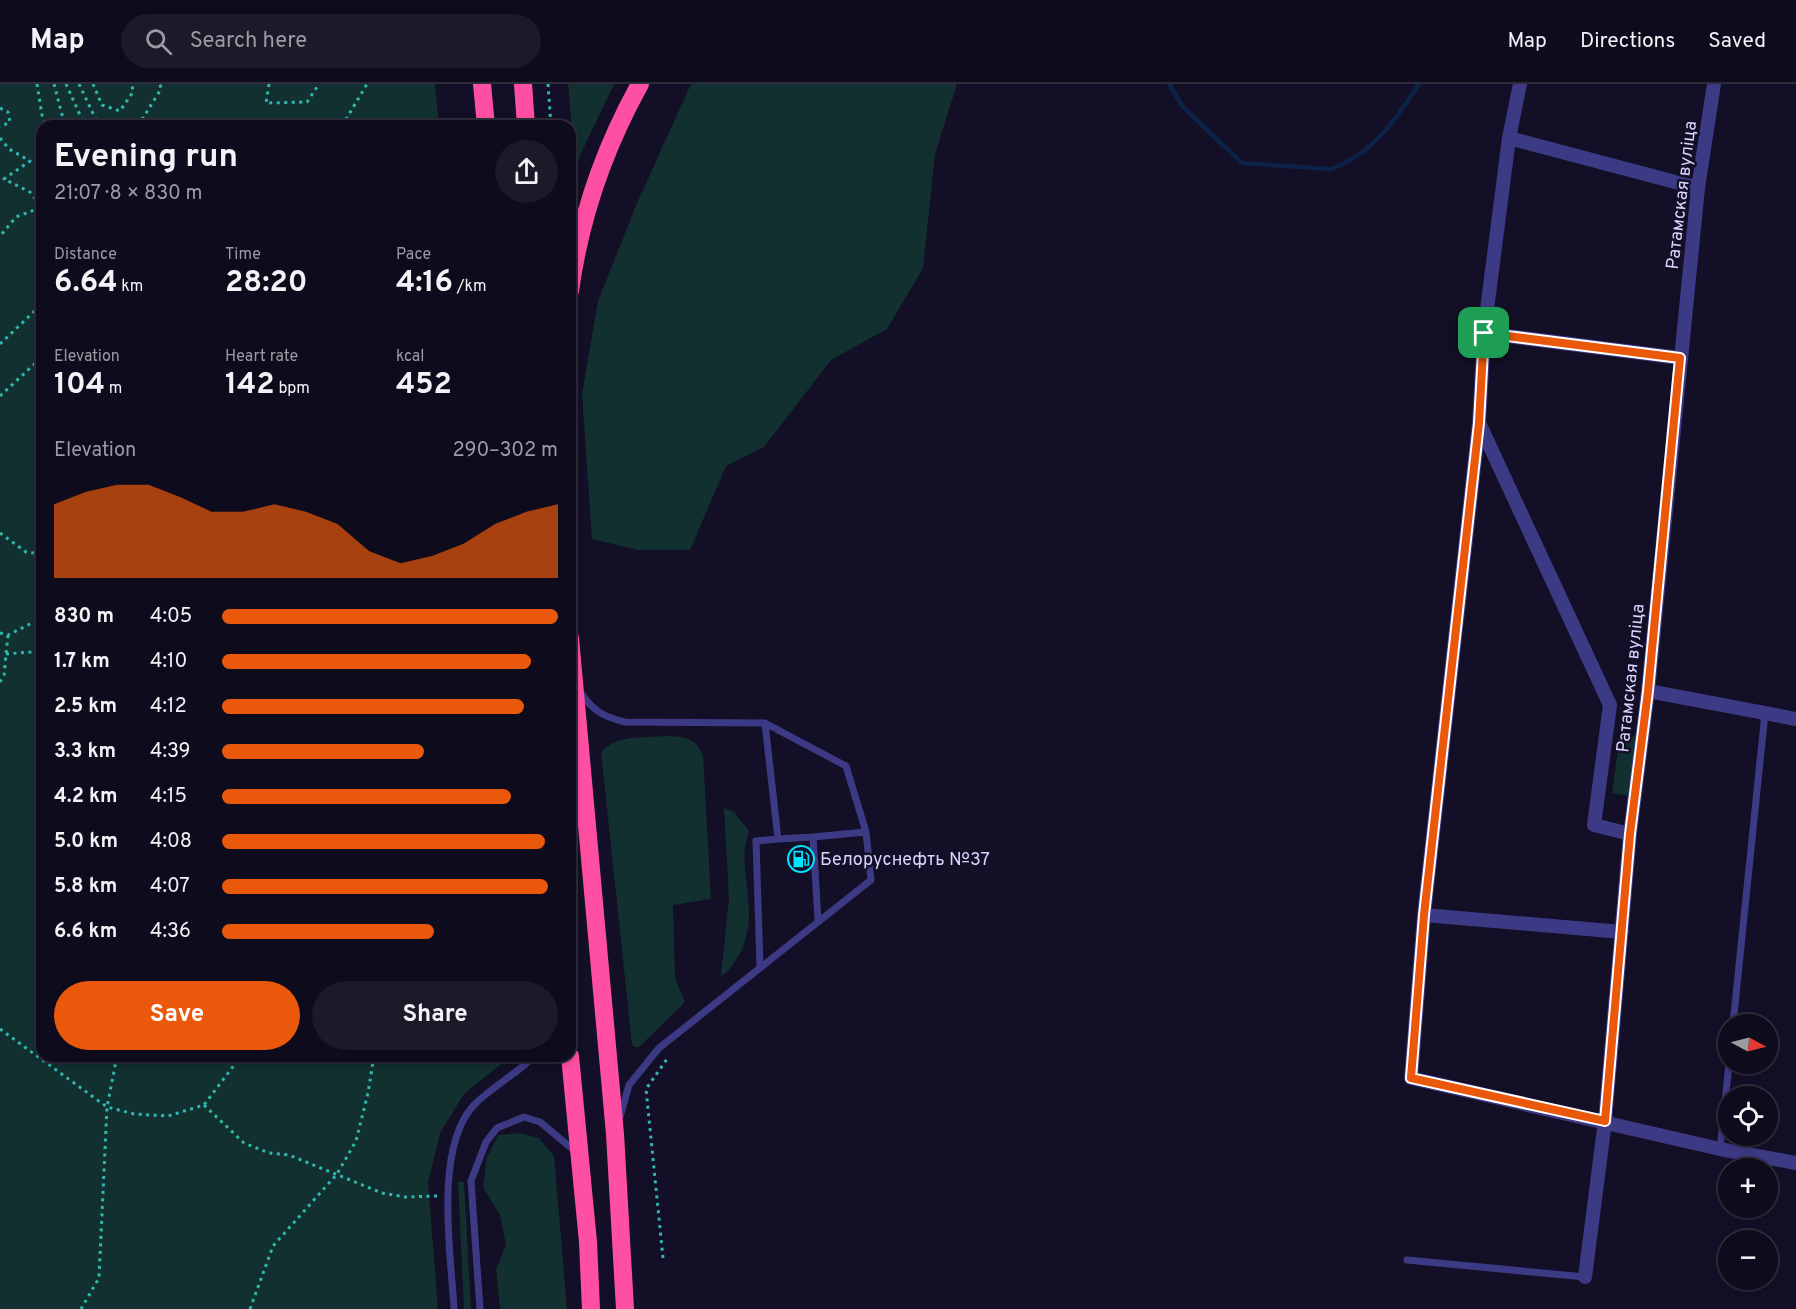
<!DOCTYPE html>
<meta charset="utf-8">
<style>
body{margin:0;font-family:Overpass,sans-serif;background:#1c1929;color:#f1f3f6;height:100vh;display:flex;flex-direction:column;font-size:22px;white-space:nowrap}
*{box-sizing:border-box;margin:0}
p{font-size:20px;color:#9b9ba3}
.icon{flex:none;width:33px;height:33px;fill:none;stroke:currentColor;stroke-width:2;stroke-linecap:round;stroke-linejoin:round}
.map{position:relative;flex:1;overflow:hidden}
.sheet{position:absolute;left:36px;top:36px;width:540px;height:942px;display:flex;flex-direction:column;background:#0e0b1c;border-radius:18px;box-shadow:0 3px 9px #0003,0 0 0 2px #2e2b3b}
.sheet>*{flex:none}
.needle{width:39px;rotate:97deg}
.tools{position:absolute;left:1718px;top:930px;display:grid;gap:12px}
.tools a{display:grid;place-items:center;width:60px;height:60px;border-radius:50%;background:#0e0b1c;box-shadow:0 3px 9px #0003,0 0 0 2px #2e2b3b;font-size:30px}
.pin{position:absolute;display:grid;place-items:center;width:51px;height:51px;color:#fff;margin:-26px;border-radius:12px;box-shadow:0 3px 9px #0006}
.round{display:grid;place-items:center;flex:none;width:63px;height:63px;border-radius:32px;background:#1c1929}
.head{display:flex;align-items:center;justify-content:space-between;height:102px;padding:0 18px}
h1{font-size:33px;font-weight:700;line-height:45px}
.metrics{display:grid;grid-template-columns:repeat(3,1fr);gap:9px;height:102px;padding:6px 18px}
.metrics div{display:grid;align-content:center}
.metrics b{font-size:30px;font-weight:700}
.metrics small{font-size:16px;font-weight:400}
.metrics p{font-size:16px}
.chart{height:168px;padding:12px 18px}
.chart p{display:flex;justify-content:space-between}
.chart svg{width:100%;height:108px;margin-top:6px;fill:#ea580c;opacity:.7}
.cta{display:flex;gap:12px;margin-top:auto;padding:12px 18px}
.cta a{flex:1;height:69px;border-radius:36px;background:#ea580c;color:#fff;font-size:24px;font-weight:700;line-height:69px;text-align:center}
.cta a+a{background:#1c1929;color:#f1f3f6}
ul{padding:0 18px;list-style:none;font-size:20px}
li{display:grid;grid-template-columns:96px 72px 1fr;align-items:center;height:45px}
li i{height:15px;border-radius:8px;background:#ea580c}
header{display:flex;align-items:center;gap:36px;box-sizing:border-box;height:84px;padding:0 30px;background:#0e0b1c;border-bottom:2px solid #2e2b3b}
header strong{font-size:28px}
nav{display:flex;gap:33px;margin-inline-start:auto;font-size:21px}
.search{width:420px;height:54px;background:#1c1929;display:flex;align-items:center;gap:15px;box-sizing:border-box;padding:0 21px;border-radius:33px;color:#9b9ba3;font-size:22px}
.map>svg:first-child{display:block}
.green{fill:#12302f}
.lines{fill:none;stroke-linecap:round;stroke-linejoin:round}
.stream{stroke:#0c2248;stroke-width:4.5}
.path{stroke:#2fb8b0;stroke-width:3;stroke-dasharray:3 4.5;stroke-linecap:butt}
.lane{stroke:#3d3a85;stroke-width:7}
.street{stroke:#3d3a85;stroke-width:14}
.highway{stroke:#ff4fa3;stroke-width:18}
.route-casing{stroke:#fff;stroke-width:12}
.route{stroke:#ea580c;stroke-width:8}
.labels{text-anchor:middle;stroke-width:5;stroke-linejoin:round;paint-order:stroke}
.street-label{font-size:18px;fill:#d9d4ff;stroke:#130f26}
.poi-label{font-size:18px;fill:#d9d4ff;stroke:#130f26;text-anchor:start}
</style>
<header>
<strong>Map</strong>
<div class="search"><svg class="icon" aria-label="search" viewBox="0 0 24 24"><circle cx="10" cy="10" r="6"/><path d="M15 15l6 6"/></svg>Search here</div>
<nav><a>Map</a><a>Directions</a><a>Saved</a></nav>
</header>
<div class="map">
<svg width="1796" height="1225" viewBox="0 0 1796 1225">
<rect width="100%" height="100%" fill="#130f26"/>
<path class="green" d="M0,0H435L439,42H42V972H511L464,1010L440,1049L428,1099L438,1225H0Z
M568,0H614L575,82Z
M691,0H957L935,70L923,184L887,245L831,276L764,363L726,382L690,466H639L592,455L582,310L598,217L637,119Z
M1620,650L1637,652L1629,712L1612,709Z
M666,652C685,653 695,653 703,671L711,815L673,821L675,894L685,918L639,963H634L632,960L601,668C617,650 644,654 666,652Z
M724,724L734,728L749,747C734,786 763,826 739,871C734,878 729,888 721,892L729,815Z
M520,1049L539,1054L554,1072L567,1225H500L496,1185L506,1161L500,1131L483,1103L487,1073L499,1051Z
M458,1098H464L471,1225H464Z"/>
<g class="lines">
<path class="stream" d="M1169,0L1183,23L1242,79L1331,85C1373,70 1396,35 1419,0"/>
<path class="path" d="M37,0L43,37L47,42
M54,0L65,42
M66,0L85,42
M79,0L99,42
M93,0L102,21L120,27L133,8L132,0
M269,0L266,19L307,18L319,0
M548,0L551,42
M0,24L8,28L10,38L0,43
M138,42L161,5L160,0
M342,42L367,0
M0,54L9,65L30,77L4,95L30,108L42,123L16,133L0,152
M0,260L42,220
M0,312L42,273
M0,449L26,468L42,470
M0,549L8,551L42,534
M6,570L42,567
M0,598L4,591L8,551
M0,945L107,1023L134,1030L168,1032L204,1021L241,972
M204,1021L244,1059L269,1069L289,1071L382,1109L405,1113L438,1112
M663,1174L646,1005L667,975
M81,1225L99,1194L107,1023L117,972
M250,1225L273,1162L337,1090L356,1057L368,1009L374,972"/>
<path class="lane" d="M581,609C593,627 604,633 625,638L765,639L846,682L866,748L813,753L818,836
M778,755L813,753
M760,883L756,757L778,755L765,639
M1733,940L1765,629
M620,1033L629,1001L659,964L871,796L866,748
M1720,1065L1729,980
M1407,1176L1585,1193
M454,1225C451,1170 434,1066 473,1022C491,1003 516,991 534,972
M480,1225L471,1097L486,1058L497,1044L524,1033L540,1038L575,1067"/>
<path class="street" d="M1520,0L1509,54L1484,249L1479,339L1424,831L1411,994L1720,1065L1796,1079
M1509,54L1698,104
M1484,249L1680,274
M1480,341L1610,621L1594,741L1630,750
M1648,607L1796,635
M1424,831L1622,848
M1585,1193L1605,1037L1630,750L1648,607L1698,104L1714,0"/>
<path class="highway" d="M482,0L486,42
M523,0L526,42
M570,207C580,134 604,65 640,0
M570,554L615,1050L625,1225
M570,972L588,1158L591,1225"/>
</g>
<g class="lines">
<defs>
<path id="route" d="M1484,249L1680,274L1648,607L1630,750L1605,1037L1411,994L1424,831L1479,339Z"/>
</defs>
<use href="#route" class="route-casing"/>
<use href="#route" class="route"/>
</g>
<defs>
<symbol id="fuel-ring" viewBox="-11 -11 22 22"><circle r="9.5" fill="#130f26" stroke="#00e5ff" stroke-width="1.5"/><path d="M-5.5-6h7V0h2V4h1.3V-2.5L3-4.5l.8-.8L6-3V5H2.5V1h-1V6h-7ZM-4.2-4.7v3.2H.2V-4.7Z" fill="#00e5ff"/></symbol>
</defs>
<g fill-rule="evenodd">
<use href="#fuel-ring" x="786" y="760" width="30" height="30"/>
</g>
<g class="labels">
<g class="street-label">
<text transform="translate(1681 111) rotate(-83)" y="6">Ратамская вуліца</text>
<text transform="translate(1630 594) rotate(-84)" y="6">Ратамская вуліца</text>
</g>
<g class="poi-label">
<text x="820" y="781">Белоруснефть №37</text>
</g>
</g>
</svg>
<div class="tools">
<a><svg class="needle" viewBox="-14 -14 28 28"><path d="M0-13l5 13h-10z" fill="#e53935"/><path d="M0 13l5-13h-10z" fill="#9b9ba3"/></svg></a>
<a><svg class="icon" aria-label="locate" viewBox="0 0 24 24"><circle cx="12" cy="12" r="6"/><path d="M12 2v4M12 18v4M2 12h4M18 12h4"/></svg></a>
<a>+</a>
<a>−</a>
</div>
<div class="pin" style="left:1484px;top:249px;background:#1e9e55"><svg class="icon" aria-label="arrive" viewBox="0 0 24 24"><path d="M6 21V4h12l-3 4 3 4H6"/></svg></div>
<section class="sheet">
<div class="head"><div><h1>Evening run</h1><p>21:07 · 8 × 830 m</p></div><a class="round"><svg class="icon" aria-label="share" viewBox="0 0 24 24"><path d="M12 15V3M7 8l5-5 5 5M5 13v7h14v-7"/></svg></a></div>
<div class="metrics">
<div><p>Distance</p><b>6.64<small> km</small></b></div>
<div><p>Time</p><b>28:20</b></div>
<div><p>Pace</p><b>4:16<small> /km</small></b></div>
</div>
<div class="metrics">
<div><p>Elevation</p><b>104<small> m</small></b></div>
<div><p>Heart rate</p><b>142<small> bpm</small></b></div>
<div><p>kcal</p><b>452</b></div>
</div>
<div class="chart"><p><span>Elevation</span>290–302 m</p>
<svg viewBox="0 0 160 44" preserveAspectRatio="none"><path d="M0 44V14L10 9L20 6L30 6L40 11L50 17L60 17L70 14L80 17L90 22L100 33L110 38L120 35L130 30L140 22L150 17L160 14V44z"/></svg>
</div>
<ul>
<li><b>830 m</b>4:05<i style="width:100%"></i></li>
<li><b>1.7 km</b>4:10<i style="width:92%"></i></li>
<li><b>2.5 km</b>4:12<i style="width:90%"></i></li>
<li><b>3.3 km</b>4:39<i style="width:60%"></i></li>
<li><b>4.2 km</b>4:15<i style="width:86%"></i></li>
<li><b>5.0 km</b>4:08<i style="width:96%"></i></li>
<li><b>5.8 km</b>4:07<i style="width:97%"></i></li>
<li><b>6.6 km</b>4:36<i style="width:63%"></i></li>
</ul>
<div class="cta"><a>Save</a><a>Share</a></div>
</section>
</div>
